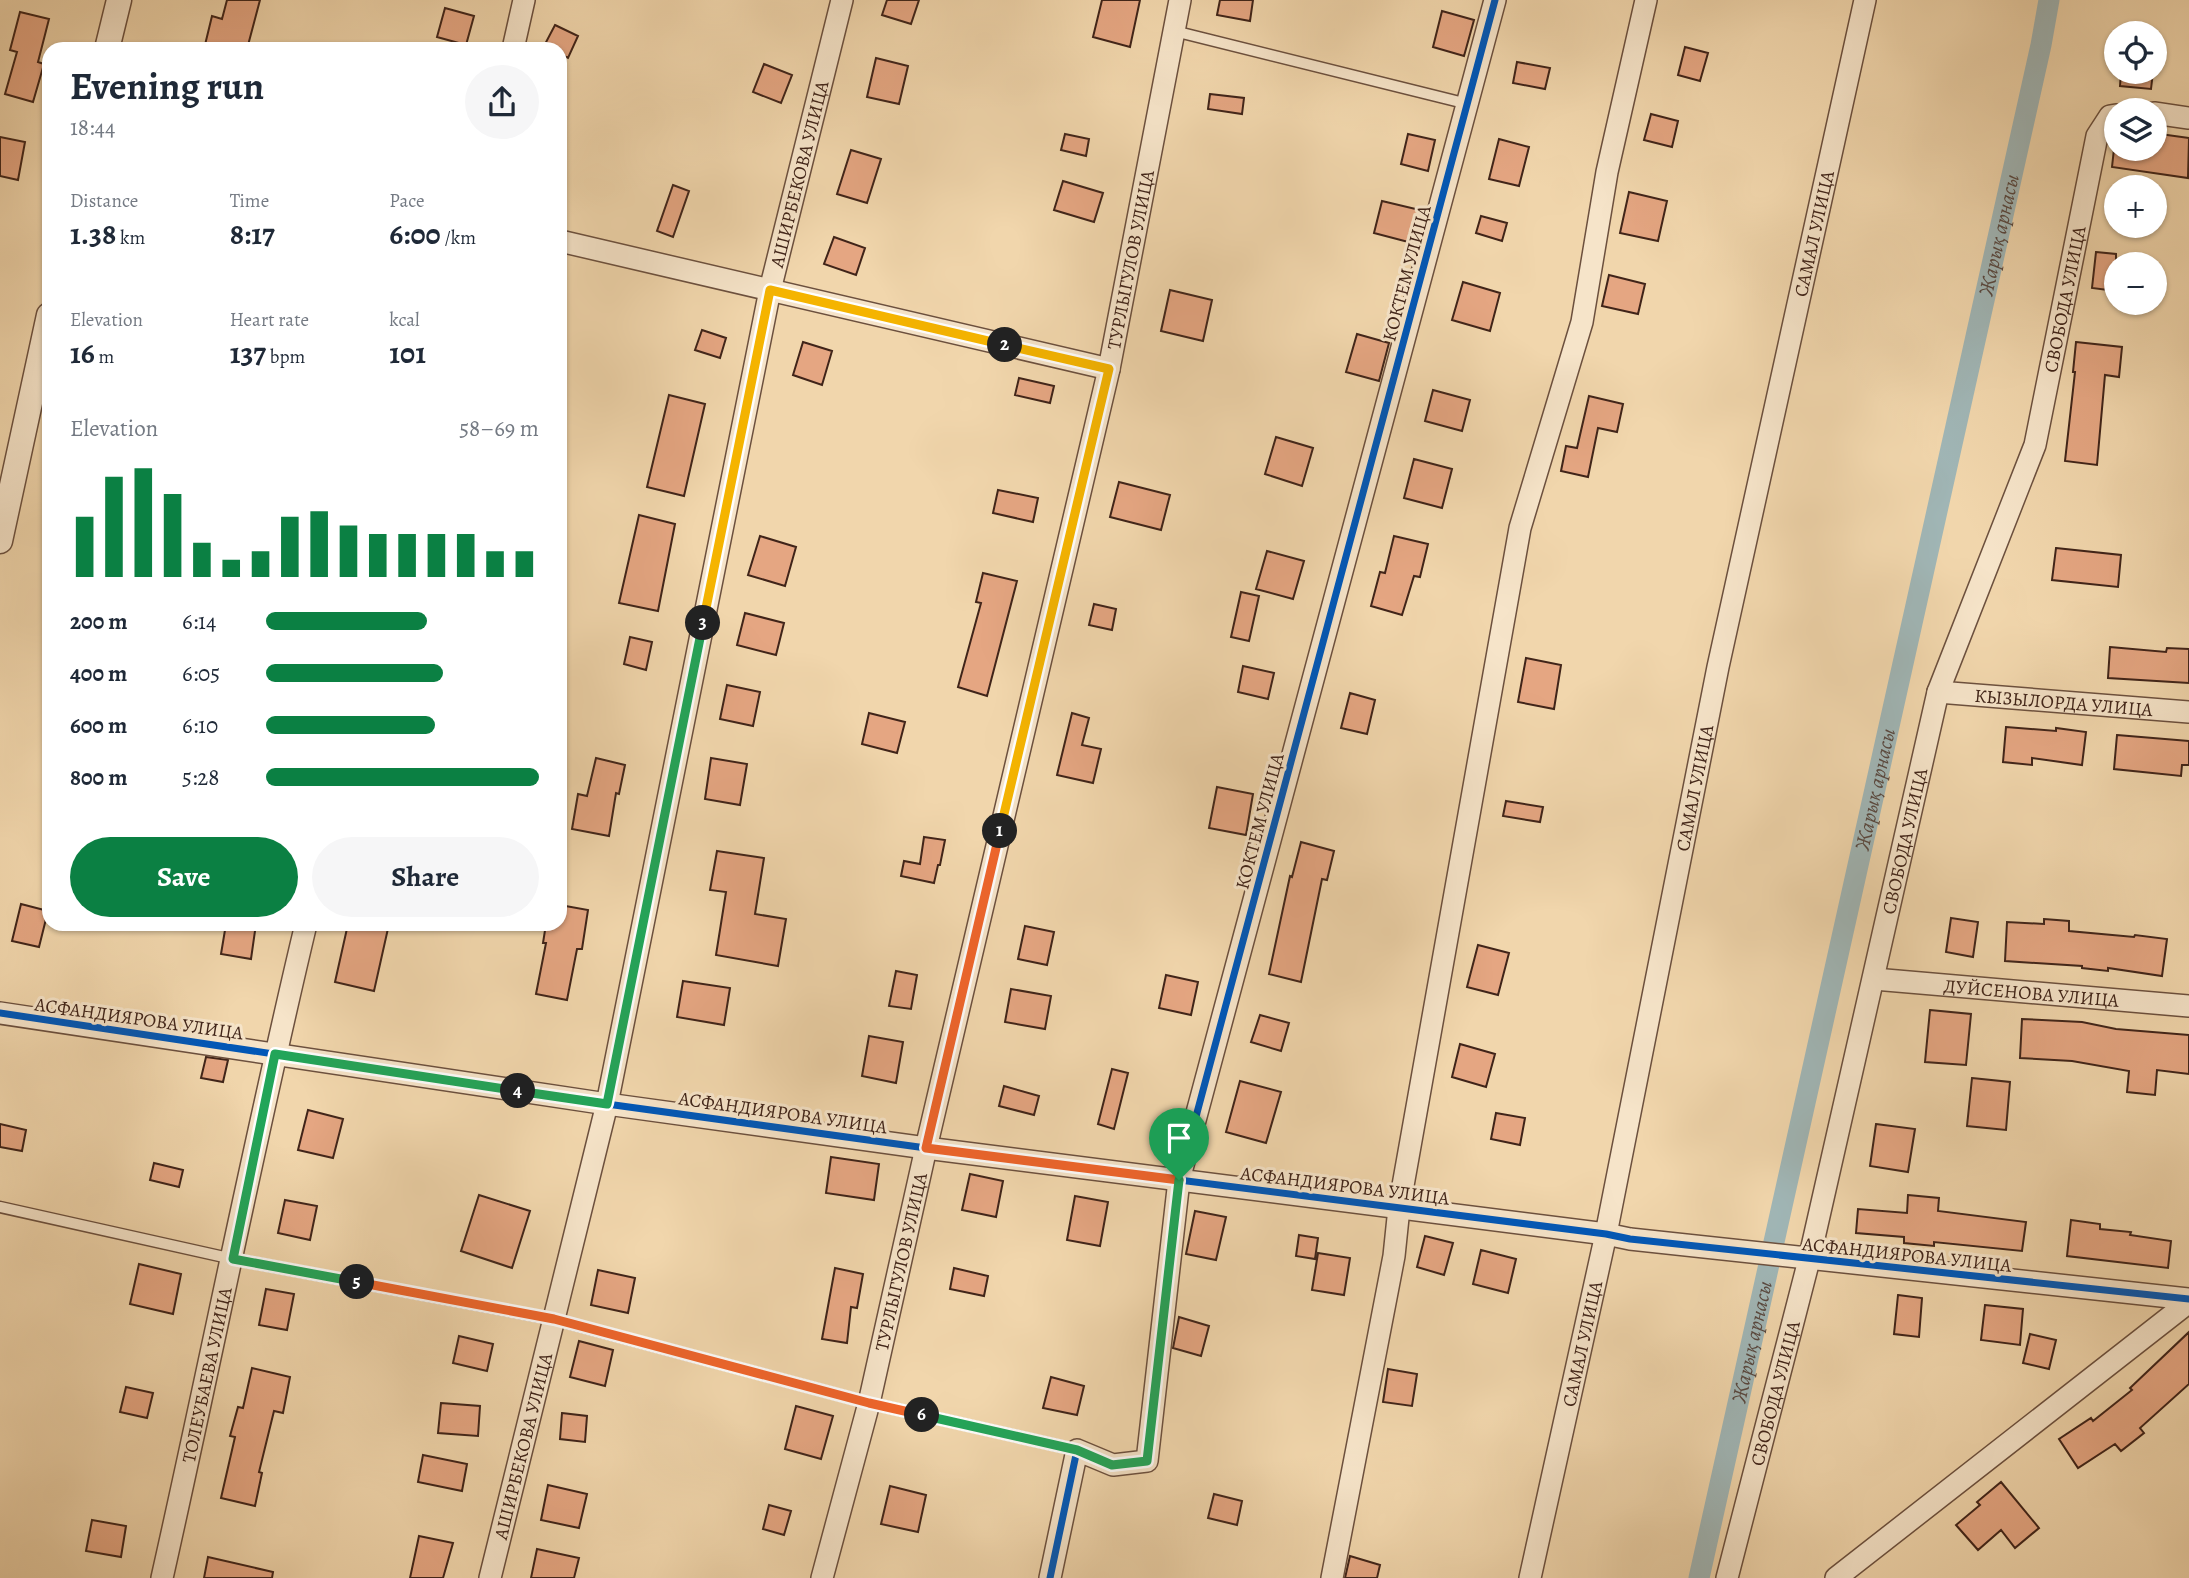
<!DOCTYPE html>
<meta charset="utf-8">
<style>
body{margin:0;font-family:Alegreya,serif;background:#f6f6f7;color:#1f2937;height:100vh;display:flex;flex-direction:column;font-size:26px;white-space:nowrap}
*{box-sizing:border-box;margin:0}
p{font-size:23px;color:#747a83}
.icon{flex:none;width:38px;height:38px;fill:none;stroke:currentColor;stroke-width:2;stroke-linecap:round;stroke-linejoin:round}
.map{position:relative;flex:1;overflow:hidden}
.panel{position:absolute;left:42px;top:42px;width:525px;height:889px;display:flex;flex-direction:column;background:#fff;border-radius:21px;box-shadow:0 2px 5px #0004}
.panel>*{flex:none}
.tools{position:absolute;left:2104px;top:21px;display:grid;gap:14px}
.tools a{display:grid;place-items:center;width:63px;height:63px;border-radius:50%;background:#fff;box-shadow:0 2px 5px #0004;font-size:35px}
.pin{position:absolute;display:grid;place-items:center;width:60px;height:60px;color:#fff;margin:-72px -30px;border-radius:50% 50% 50% 0;rotate:-45deg;box-shadow:0 0 7px #0007}
.pin .icon{rotate:45deg}
.km{position:absolute;width:35px;height:35px;margin:-18px;border-radius:50%;background:#222;color:#fff;font-size:19px;line-height:35px;text-align:center}
.round{display:grid;place-items:center;flex:none;width:74px;height:74px;border-radius:37px;background:#f6f6f7}
.headline{display:flex;align-items:center;justify-content:space-between;height:119px;padding:0 28px}
h1{font-size:38px;font-weight:700;line-height:52px}
.metrics{display:grid;grid-template-columns:repeat(3,1fr);gap:10px;height:119px;padding:7px 28px}
.metrics div{display:grid;align-content:center}
.metrics b{font-size:30px;font-weight:700}
.metrics small{font-size:19px;font-weight:400}
.metrics p{font-size:19px}
.chart{height:196px;padding:14px 28px}
.chart p{display:flex;justify-content:space-between}
.chart svg{width:100%;height:126px;margin-top:7px;stroke:#0b8043;stroke-width:6}
.cta{display:flex;gap:14px;margin-top:auto;padding:14px 28px}
.cta a{flex:1;height:80px;border-radius:42px;background:#0b8043;color:#fff;font-size:28px;font-weight:700;line-height:80px;text-align:center}
.cta a+a{background:#f6f6f7;color:#1f2937}
ul{padding:0 28px;list-style:none;font-size:23px}
li{display:grid;grid-template-columns:112px 84px 1fr;align-items:center;height:52px}
li i{height:18px;border-radius:9px;background:#0b8043}
.map>svg:first-child{display:block}
.lines{fill:none;stroke-linecap:round;stroke-linejoin:round}
.canal{stroke:#a0b6b6;stroke-width:21}
.building{fill:#e5a682;stroke:#402419;stroke-width:2}
.service-casing{stroke:#6c503e;stroke-width:13}
.minor-casing{stroke:#6c503e;stroke-width:24}
.tertiary-casing{stroke:#6c503e;stroke-width:27}
.service{stroke:#f6e4c9;stroke-width:10}
.minor{stroke:#f6e4c9;stroke-width:21}
.tertiary{stroke:#f6e4c9;stroke-width:24}
.cycleway-casing{stroke:#f6e4c9;stroke-width:11}
.cycleway{stroke:#0057b8;stroke-width:7}
.split-1-casing{stroke:#fff;stroke-width:14}
.split-2-casing{stroke:#fff;stroke-width:14}
.split-3-casing{stroke:#fff;stroke-width:14}
.split-4-casing{stroke:#fff;stroke-width:14}
.split-5-casing{stroke:#fff;stroke-width:14}
.split-6-casing{stroke:#fff;stroke-width:14}
.split-7-casing{stroke:#fff;stroke-width:14}
.split-1{stroke:#f0652b;stroke-width:9}
.split-2{stroke:#f5b400;stroke-width:9}
.split-3{stroke:#f5b400;stroke-width:9}
.split-4{stroke:#22a559;stroke-width:9}
.split-5{stroke:#22a559;stroke-width:9}
.split-6{stroke:#f0652b;stroke-width:9}
.split-7{stroke:#22a559;stroke-width:9}
.labels{text-anchor:middle;stroke-width:6;stroke-linejoin:round;paint-order:stroke}
.street-label{font-size:19px;fill:#402419;stroke:#f6e4c9}
.water-label{font-size:21px;font-style:italic;fill:#584840;stroke:#f6e4c9}
</style>
<div class="map">
<svg width="2189" height="1578" viewBox="0 0 2189 1578">
<rect width="100%" height="100%" fill="#f1d6ac"/>
<filter id="stains"><feTurbulence type="fractalNoise" baseFrequency=".00286" numOctaves="4"/><feColorMatrix values="0 0 0 0 .2 0 0 0 0 .09 0 0 0 0 .02 0 0 0 .5 -.17"/></filter>
<radialGradient id="worn" r=".72"><stop offset=".6" stop-color="#630" stop-opacity="0"/><stop offset="1" stop-color="#630" stop-opacity=".3"/></radialGradient>
<g class="lines">
<path class="canal" id="s1" d="M1699,1578L2041,45L2049,0"/>
</g>
<path class="building" d="M227,0H260L247,49H204L212,16L222,19Z
M887,0H919L911,24L882,15Z
M1102,0H1140L1130,47L1093,37Z
M1220,0H1253L1250,21L1217,15Z
M445,8L474,16L466,45L437,37Z
M1442,11L1474,20L1464,56L1433,47Z
M20,12L49,19L38,62L44,64L33,102L5,94L17,52L10,50Z
M555,25L578,36L568,58L560,54V49L544,46Z
M1685,47L1708,53L1700,81L1678,75Z
M876,58L908,66L899,104L867,97Z
M1517,62L1550,68L1545,89L1513,83Z
M764,64L792,75L781,103L753,92Z
M2121,72H2153L2151,89L2120,86Z
M1210,94L1244,98L1242,114L1208,109Z
M1651,114L1678,121L1672,147L1644,140Z
M1065,134L1089,139L1086,156L1061,150Z
M1408,134L1435,140L1428,171L1401,164Z
M2160,134L2189,138L2188,178L2112,167L2114,149H2158Z
M0,137L25,142L18,180L0,176Z
M1499,139L1529,147L1519,186L1489,179Z
M851,150L881,159L867,203L837,194Z
M1063,181L1103,193L1094,222L1054,210Z
M673,185L689,191L673,237L657,231Z
M1629,192L1667,201L1658,241L1620,233Z
M1382,201L1424,211L1416,244L1374,233Z
M1481,216L1507,223L1502,241L1476,233Z
M834,237L865,248L856,275L824,264Z
M2096,252L2116,254V291L2092,288Z
M1609,275L1645,284L1638,314L1602,306Z
M1463,282L1500,293L1490,331L1452,320Z
M1170,290L1212,300L1203,341L1161,331Z
M702,330L726,338L720,358L695,350Z
M1357,334L1389,343L1379,381L1346,372Z
M803,342L832,351L822,385L793,375Z
M2076,342L2122,347L2119,377L2105,375L2097,465L2065,461L2075,372H2073Z
M1019,378L1054,386L1050,403L1015,395Z
M1433,390L1470,400L1462,431L1425,421Z
M669,395L705,404L684,496L647,487Z
M1589,396L1623,404L1617,432L1598,428L1588,477L1561,471L1566,446L1577,448Z
M1276,437L1313,448L1302,486L1265,474Z
M1414,459L1452,469L1442,508L1404,498Z
M1119,482L1170,495L1161,530L1110,517Z
M998,490L1038,498L1033,522L993,513Z
M639,515L675,524L658,611L619,603Z
M760,536L796,547L785,586L748,575Z
M1394,536L1428,544L1420,577L1414,576L1402,615L1371,606L1380,572L1385,573Z
M2056,548L2121,555L2118,587L2052,580Z
M1267,551L1304,561L1293,599L1256,589Z
M983,573L1017,581L987,696L958,687L981,603L976,602Z
M1241,592L1259,596L1249,641L1231,637Z
M1094,604L1116,609L1112,630L1089,625Z
M745,613L784,623L776,655L737,645Z
M630,637L652,642L646,670L624,664Z
M2110,647L2166,652L2167,648L2189,649V683L2108,678Z
M1526,658L1561,665L1554,709L1518,702Z
M1243,666L1274,673L1268,699L1238,692Z
M727,685L760,692L753,726L720,719Z
M1350,693L1375,700L1367,734L1341,728Z
M869,713L905,722L897,753L862,744Z
M1072,713L1089,718L1082,745L1101,749L1093,783L1057,775Z
M2006,727L2056,731V728L2086,732L2082,765L2032,758V765L2003,762Z
M2117,735L2189,741V765H2182L2181,776L2114,769Z
M596,758L625,765L619,794L616,793L609,836L572,829L578,794L587,796Z
M711,758L747,764L740,805L705,799Z
M1217,787L1253,794L1246,835L1209,828Z
M1506,801L1543,807L1540,822L1503,816Z
M924,837L945,840L940,865H938L934,883L901,876L904,861L920,864Z
M1301,842L1334,851L1327,880L1322,879L1301,982L1269,974L1290,876L1292,877Z
M717,851L764,858L755,914L786,919L778,966L716,955L726,892L710,890Z
M21,904L48,911L39,947L12,941Z
M560,905L588,910L582,949H577L567,1000L536,994L546,943H543L546,924H560Z
M1951,918L1978,922L1973,957L1946,952Z
M2044,919L2069,921V931L2134,937L2135,935L2167,939L2162,976L2108,968V971L2082,968V966L2005,961L2007,922L2044,924Z
M226,924H256L251,959L221,954Z
M348,924H389L374,991L335,982Z
M1025,926L1054,932L1047,965L1018,959Z
M1478,945L1509,953L1498,995L1467,987Z
M896,971L917,975L911,1009L889,1006Z
M1166,975L1198,982L1191,1015L1159,1008Z
M683,981L730,988L724,1025L677,1017Z
M1011,989L1051,996L1045,1029L1005,1022Z
M1930,1010L1971,1014L1966,1065L1925,1062Z
M1260,1015L1289,1023L1281,1051L1251,1042Z
M2022,1019L2082,1022L2116,1029L2189,1035V1074L2157,1070L2155,1095L2127,1092L2129,1071L2072,1061L2020,1058Z
M869,1036L903,1042L896,1083L862,1076Z
M1460,1044L1495,1054L1486,1087L1452,1077Z
M206,1057L228,1060L223,1082L201,1078Z
M1112,1069L1128,1073L1114,1129L1098,1124Z
M1972,1078L2010,1082L2006,1130L1967,1126Z
M1240,1081L1281,1092L1266,1143L1226,1132Z
M1004,1086L1039,1096L1034,1115L999,1106Z
M308,1110L343,1119L333,1158L298,1150Z
M1496,1113L1525,1118L1520,1145L1491,1139Z
M0,1124L26,1130L22,1151L0,1147Z
M1876,1124L1915,1129L1908,1172L1870,1166Z
M831,1157L879,1164L874,1200L826,1193Z
M154,1163L183,1170L179,1187L150,1180Z
M970,1174L1003,1181L996,1217L962,1210Z
M479,1195L530,1211L512,1268L461,1251Z
M1908,1195L1939,1198L1938,1211L2026,1222L2022,1251L1934,1242V1246L1904,1243V1237L1856,1233L1858,1209L1907,1213Z
M1075,1196L1108,1202L1100,1246L1067,1240Z
M285,1200L317,1206L310,1240L278,1233Z
M1195,1211L1226,1217L1216,1260L1186,1254Z
M2071,1220L2100,1224V1229L2131,1232L2130,1235L2171,1241L2168,1268L2067,1256Z
M1299,1235L1318,1238L1315,1259L1296,1256Z
M1425,1236L1453,1243L1444,1275L1417,1267Z
M1481,1250L1516,1259L1508,1293L1473,1284Z
M1318,1253L1350,1258L1344,1295L1312,1290Z
M139,1264L181,1274L173,1314L130,1304Z
M835,1268L863,1274L857,1308L851,1307L847,1343L822,1339Z
M954,1268L988,1276L984,1296L950,1289Z
M598,1270L635,1278L628,1313L591,1305Z
M266,1289L294,1294L287,1330L259,1325Z
M1898,1295L1922,1298L1919,1337L1894,1334Z
M1985,1305L2023,1309L2020,1345L1981,1340Z
M1179,1317L1209,1326L1201,1356L1173,1348Z
M2189,1332V1384L2140,1428L2144,1433L2121,1451L2115,1444L2078,1468L2059,1439L2091,1418L2093,1421L2132,1390L2130,1388Z
M2030,1334L2056,1340L2049,1369L2023,1363Z
M459,1336L493,1344L487,1371L453,1363Z
M579,1341L613,1350L605,1386L570,1377Z
M252,1368L290,1377L283,1413L274,1411L259,1472L262,1473L255,1506L221,1498L235,1437L230,1436L238,1407L243,1408Z
M1388,1369L1417,1374L1412,1406L1383,1402Z
M1051,1377L1084,1386L1077,1415L1043,1408Z
M126,1387L153,1393L147,1418L120,1412Z
M441,1403L480,1406L478,1436L438,1433Z
M796,1406L833,1416L821,1459L785,1449Z
M562,1413L587,1416L585,1442L560,1439Z
M423,1455L467,1464L462,1491L418,1482Z
M2001,1482L2039,1528L2015,1548L2001,1530L1978,1550L1956,1525L1980,1505L1977,1502Z
M548,1485L587,1494L579,1528L541,1520Z
M890,1486L926,1495L918,1532L881,1524Z
M1214,1494L1242,1501L1237,1525L1208,1518Z
M769,1505L791,1511L784,1535L763,1529Z
M92,1520L126,1526L121,1557L86,1551Z
M419,1536L453,1543L443,1578H410Z
M537,1549L579,1558L574,1578H531Z
M1350,1556L1380,1565L1377,1578H1345Z
M208,1557L273,1572L272,1578H204Z"/>
<g class="lines">
<defs>
<path id="service" d="M1174,31L1468,104
M0,1207L233,1259L553,1319L869,1403L1077,1450"/>
<g id="minor">
<path d="M513,49L524,0"/>
<path d="M2154,113L2189,118"/>
<path d="M560,241L1109,369"/>
<path id="s2" d="M1938,692L2189,712"/>
<path id="s3" d="M1874,979L2189,1006"/>
<path d="M0,1013L607,1104L926,1148L1606,1234L1630,1239L2189,1299"/>
<path id="s4" d="M162,1578C211,1360 254,1141 306,924"/>
<path id="s5" d="M490,1578L607,1104L770,290L842,0"/>
<path id="s6" d="M822,1578L869,1403L926,1148L1109,369L1180,0"/>
<path d="M1050,1578L1077,1450L1113,1465L1147,1461L1179,1180L1495,0"/>
<path d="M1332,1578L1394,1256L1399,1208L1520,528L1582,322L1607,172L1646,0"/>
<path id="s7" d="M1530,1578L1606,1234L1718,667L1865,0"/>
<path id="s8" d="M1727,1578L1809,1260L1938,692L2035,445L2097,136L2110,116L2116,115"/>
<path d="M1836,1578L2189,1302"/>
</g>
<path id="tertiary" d="M107,49L119,0
M0,541L49,315"/>
</defs>
<use href="#service" class="service-casing"/>
<use href="#minor" class="minor-casing"/>
<use href="#tertiary" class="tertiary-casing"/>
<use href="#service" class="service"/>
<use href="#minor" class="minor"/>
<use href="#tertiary" class="tertiary"/>
<defs>
<path id="cycleway" d="M0,1013L607,1104L926,1148L1606,1234L1630,1239L2189,1299
M1050,1578L1077,1450L1113,1465L1147,1461L1179,1180L1495,0"/>
</defs>
<use href="#cycleway" class="cycleway-casing"/>
<use href="#cycleway" class="cycleway"/>
</g>
<g class="lines">
<defs>
<path id="split-1" d="M1000,831L926,1148L1179,1180"/>
<path id="split-2" d="M1000,831L1109,369L1005,345"/>
<path id="split-3" d="M703,623L770,290L1005,345"/>
<path id="split-4" d="M518,1091L607,1104L703,623"/>
<path id="split-5" d="M357,1282L233,1259L275,1054L518,1091"/>
<path id="split-6" d="M357,1282L554,1319L869,1403L922,1415"/>
<path id="split-7" d="M922,1415L1077,1450L1112,1465L1147,1461L1179,1180"/>
</defs>
<use href="#split-1" class="split-1-casing"/>
<use href="#split-2" class="split-2-casing"/>
<use href="#split-3" class="split-3-casing"/>
<use href="#split-4" class="split-4-casing"/>
<use href="#split-5" class="split-5-casing"/>
<use href="#split-6" class="split-6-casing"/>
<use href="#split-7" class="split-7-casing"/>
<use href="#split-1" class="split-1"/>
<use href="#split-2" class="split-2"/>
<use href="#split-3" class="split-3"/>
<use href="#split-4" class="split-4"/>
<use href="#split-5" class="split-5"/>
<use href="#split-6" class="split-6"/>
<use href="#split-7" class="split-7"/>
</g>
<g class="labels">
<g class="street-label">
<text dy="7" stroke="none"><textPath href="#s5" startOffset="1438">АШИРБЕКОВА УЛИЦА</textPath></text>
<text dy="7" stroke="none"><textPath href="#s7" startOffset="1374">САМАЛ УЛИЦА</textPath></text>
<text dy="7" stroke="none"><textPath href="#s6" startOffset="1354">ТУРЛЫГУЛОВ УЛИЦА</textPath></text>
<text transform="translate(1406 273) rotate(-75)" y="7">КОКТЕМ УЛИЦА</text>
<text dy="7" stroke="none"><textPath href="#s8" startOffset="1325">СВОБОДА УЛИЦА</textPath></text>
<text dy="7" stroke="none"><textPath href="#s2" startOffset="126">КЫЗЫЛОРДА УЛИЦА</textPath></text>
<text dy="7" stroke="none"><textPath href="#s7" startOffset="807">САМАЛ УЛИЦА</textPath></text>
<text transform="translate(1259 821) rotate(-75)" y="7">КОКТЕМ УЛИЦА</text>
<text dy="7" stroke="none"><textPath href="#s8" startOffset="758">СВОБОДА УЛИЦА</textPath></text>
<text dy="7" stroke="none"><textPath href="#s3" startOffset="158">ДУЙСЕНОВА УЛИЦА</textPath></text>
<text transform="translate(139 1018) rotate(8)" y="7">АСФАНДИЯРОВА УЛИЦА</text>
<text transform="translate(783 1112) rotate(8)" y="7">АСФАНДИЯРОВА УЛИЦА</text>
<text transform="translate(1345 1185) rotate(7)" y="7">АСФАНДИЯРОВА УЛИЦА</text>
<text transform="translate(1907 1254) rotate(6)" y="7">АСФАНДИЯРОВА УЛИЦА</text>
<text dy="7" stroke="none"><textPath href="#s6" startOffset="326">ТУРЛЫГУЛОВ УЛИЦА</textPath></text>
<text dy="7" stroke="none"><textPath href="#s7" startOffset="240">САМАЛ УЛИЦА</textPath></text>
<text dy="7" stroke="none"><textPath href="#s4" startOffset="208">ТОЛЕУБАЕВА УЛИЦА</textPath></text>
<text dy="7" stroke="none"><textPath href="#s8" startOffset="191">СВОБОДА УЛИЦА</textPath></text>
<text dy="7" stroke="none"><textPath href="#s5" startOffset="136">АШИРБЕКОВА УЛИЦА</textPath></text>
</g>
<g class="water-label">
<text dy="7" stroke="none"><textPath href="#s1" startOffset="1376">Жарық арнасы</textPath></text>
<text dy="7" stroke="none"><textPath href="#s1" startOffset="808">Жарық арнасы</textPath></text>
<text dy="7" stroke="none"><textPath href="#s1" startOffset="242">Жарық арнасы</textPath></text>
</g>
</g>
<rect width="100%" height="100%" filter="url(#stains)"/>
<rect width="100%" height="100%" fill="url(#worn)"/>
</svg>
<div class="tools">
<a><svg class="icon" aria-label="locate" viewBox="0 0 24 24"><circle cx="12" cy="12" r="6"/><path d="M12 2v4M12 18v4M2 12h4M18 12h4"/></svg></a>
<a><svg class="icon" aria-label="layers" viewBox="0 0 24 24"><path d="M12 4l9 5-9 5-9-5zM3 14l9 5 9-5"/></svg></a>
<a>+</a>
<a>−</a>
</div>
<div class="pin" style="left:1179px;top:1180px;background:#1e9e55"><svg class="icon" aria-label="arrive" viewBox="0 0 24 24"><path d="M6 21V4h12l-3 4 3 4H6"/></svg></div>
<b class="km" style="left:1000px;top:831px">1</b>
<b class="km" style="left:1005px;top:345px">2</b>
<b class="km" style="left:703px;top:623px">3</b>
<b class="km" style="left:518px;top:1091px">4</b>
<b class="km" style="left:357px;top:1282px">5</b>
<b class="km" style="left:922px;top:1415px">6</b>
<section class="panel">
<div class="headline"><div><h1>Evening run</h1><p>18:44</p></div><a class="round"><svg class="icon" aria-label="share" viewBox="0 0 24 24"><path d="M12 15V3M7 8l5-5 5 5M5 13v7h14v-7"/></svg></a></div>
<div class="metrics">
<div><p>Distance</p><b>1.38<small> km</small></b></div>
<div><p>Time</p><b>8:17</b></div>
<div><p>Pace</p><b>6:00<small> /km</small></b></div>
</div>
<div class="metrics">
<div><p>Elevation</p><b>16<small> m</small></b></div>
<div><p>Heart rate</p><b>137<small> bpm</small></b></div>
<div><p>kcal</p><b>101</b></div>
</div>
<div class="chart"><p><span>Elevation</span>58–69 m</p>
<svg viewBox="0 0 160 44" preserveAspectRatio="none"><path d="M5 44V23M15 44V9M25 44V6M35 44V15M45 44V32M55 44V38M65 44V35M75 44V23M85 44V21M95 44V26M105 44V29M115 44V29M125 44V29M135 44V29M145 44V35M155 44V35"/></svg>
</div>
<ul>
<li><b>200 m</b>6:14<i style="width:59%"></i></li>
<li><b>400 m</b>6:05<i style="width:65%"></i></li>
<li><b>600 m</b>6:10<i style="width:62%"></i></li>
<li><b>800 m</b>5:28<i style="width:100%"></i></li>
</ul>
<div class="cta"><a>Save</a><a>Share</a></div>
</section>
</div>
